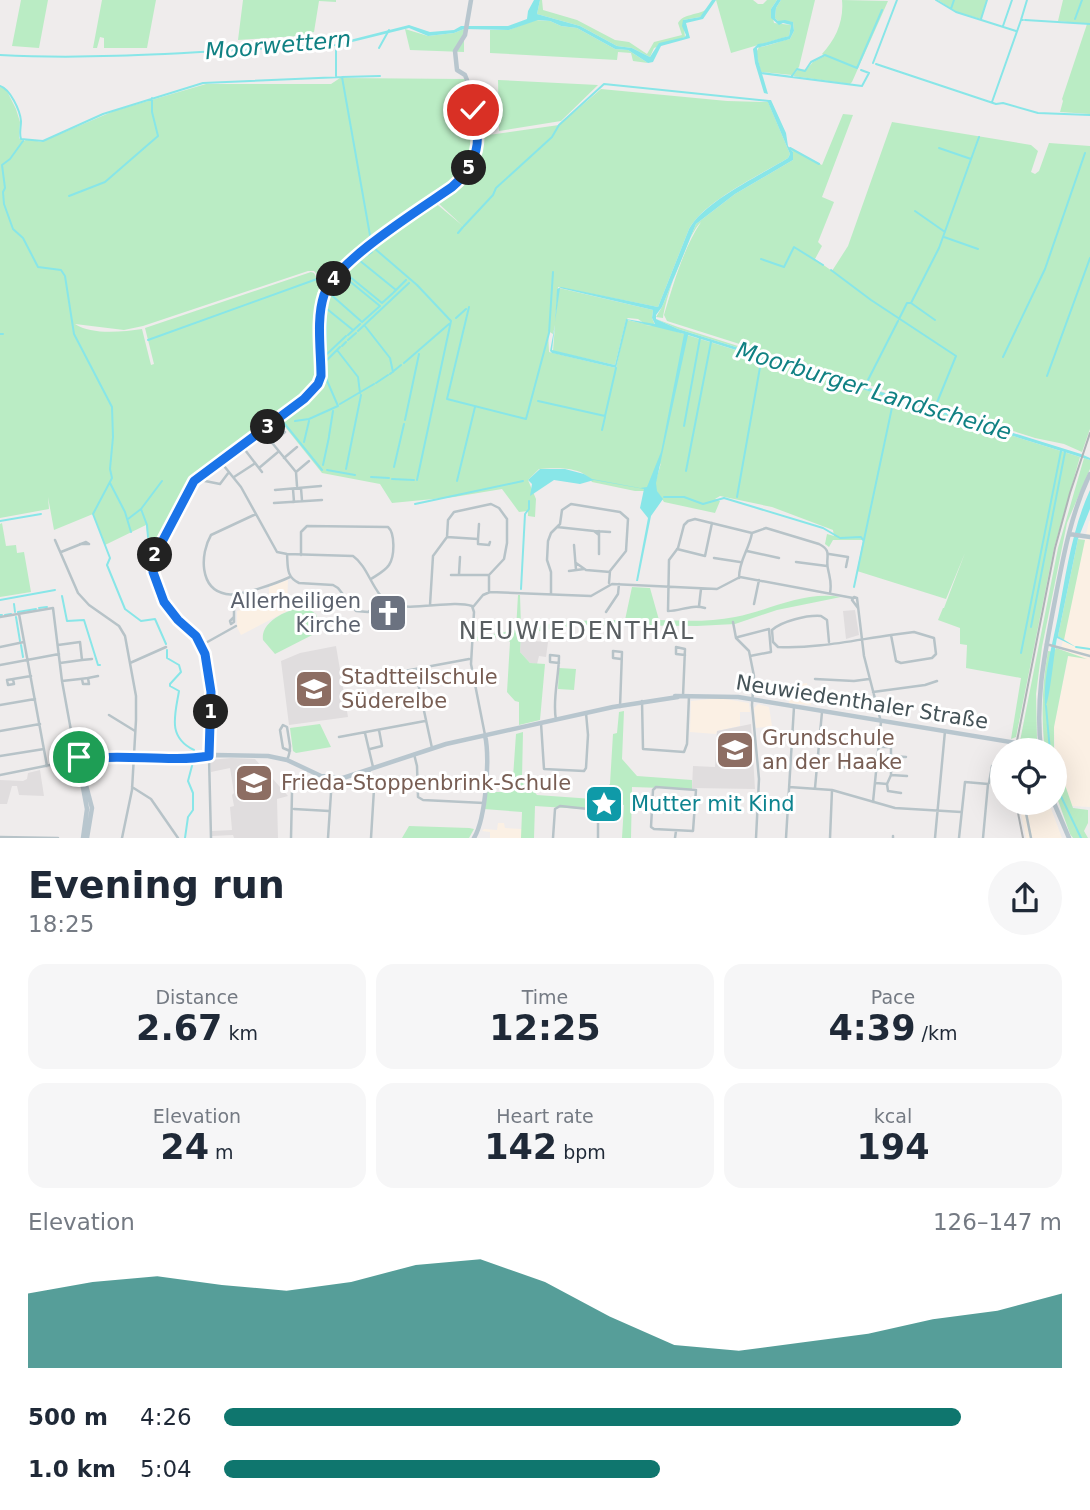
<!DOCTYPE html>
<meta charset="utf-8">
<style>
body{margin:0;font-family:"DejaVu Sans",sans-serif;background:#f6f6f7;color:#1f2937;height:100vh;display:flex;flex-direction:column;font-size:26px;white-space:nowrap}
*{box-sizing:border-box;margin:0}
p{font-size:23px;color:#747a83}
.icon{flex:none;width:38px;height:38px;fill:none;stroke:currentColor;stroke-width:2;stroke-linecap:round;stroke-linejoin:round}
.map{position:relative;height:838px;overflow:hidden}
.panel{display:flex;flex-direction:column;background:#fff;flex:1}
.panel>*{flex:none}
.fabs{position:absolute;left:990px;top:738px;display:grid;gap:14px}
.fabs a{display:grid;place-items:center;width:77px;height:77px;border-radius:50%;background:#fff;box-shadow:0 7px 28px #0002;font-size:35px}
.pin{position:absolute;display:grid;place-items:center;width:60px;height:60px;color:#fff;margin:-30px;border:4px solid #fff;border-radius:50%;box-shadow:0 2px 7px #0007}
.km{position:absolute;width:35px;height:35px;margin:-18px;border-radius:50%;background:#222;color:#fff;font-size:19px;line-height:35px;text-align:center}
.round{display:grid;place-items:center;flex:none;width:74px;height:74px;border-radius:37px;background:#f6f6f7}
.headline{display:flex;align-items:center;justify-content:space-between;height:119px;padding:0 28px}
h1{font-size:38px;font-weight:700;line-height:52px}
.stats{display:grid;grid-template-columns:repeat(3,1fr);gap:10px;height:119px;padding:7px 28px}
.stats div{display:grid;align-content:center;border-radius:18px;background:#f6f6f7;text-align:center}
.stats b{font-size:35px;font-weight:700}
.stats small{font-size:19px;font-weight:400}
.stats p{font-size:19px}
.chart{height:196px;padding:14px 28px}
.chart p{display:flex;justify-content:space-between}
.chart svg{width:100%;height:126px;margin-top:7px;fill:#0f766e;opacity:.7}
ul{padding:0 28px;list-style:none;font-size:23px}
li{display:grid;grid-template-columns:112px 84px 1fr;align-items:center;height:52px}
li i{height:18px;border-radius:9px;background:#0f766e}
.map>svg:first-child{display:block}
.commercial{fill:#fbf0e4}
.education{fill:#e0ddde}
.green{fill:#baecc4;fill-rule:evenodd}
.water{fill:#88e6e8}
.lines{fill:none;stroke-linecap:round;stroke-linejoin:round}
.stream{stroke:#88e6e8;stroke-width:2}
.street{stroke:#b7c3c8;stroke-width:2.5}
.secondary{stroke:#b8c6ce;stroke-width:4.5}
.rail{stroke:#aeb3b6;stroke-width:2}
.route-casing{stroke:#fff;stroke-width:14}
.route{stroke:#1a73e8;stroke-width:9}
.labels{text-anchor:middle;stroke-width:6;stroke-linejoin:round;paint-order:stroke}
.worship-label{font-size:21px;fill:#5b616d;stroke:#fff;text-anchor:end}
.education-label{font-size:21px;fill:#785e54;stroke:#fff;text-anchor:start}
.street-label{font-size:21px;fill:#455358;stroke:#fff}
.culture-label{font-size:21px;fill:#0d838f;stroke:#fff;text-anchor:start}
.water-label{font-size:23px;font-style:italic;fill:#108183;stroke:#fff}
.quarter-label{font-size:24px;letter-spacing:2px;fill:#595e61;stroke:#fff}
</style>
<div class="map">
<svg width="1090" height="838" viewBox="0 0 1090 838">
<rect width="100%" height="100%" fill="#efecec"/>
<path class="commercial" d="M1089,521H1090V807L1071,806L1065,792L1055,755L1054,727L1069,653L1061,649Z
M288,580L287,611L241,635L237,627V611L269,601V587Z
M807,683L811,705L789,703L788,686Z
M720,698L749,703L750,712H740V726L717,731L716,734L690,732L691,701Z
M758,704L769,707L772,726L756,728L754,708Z
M1022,803H1049L1062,838H1026L1019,805Z
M498,823H504L505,828L522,829L521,838H490V832L482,831L484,829L497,830Z"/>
<path class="education" d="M855,610L859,635L846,639L843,611Z
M531,632V641L548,642L546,657L539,656L537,664L530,663L520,652L521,634Z
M336,646L348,717L289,725L281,661L300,653Z
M751,724L755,789L692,788L693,766L715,767L717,731Z
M231,758L255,759L288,796L277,799L278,838H234L233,835L212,836V831L232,830L230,807L234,806L232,795L234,793L230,768L211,772L210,760Z
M40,770L44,796L19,795L17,786H12L7,804H0V780L23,781L27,779L28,773Z"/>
<path class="green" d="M21,0H48L39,48L12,46Z
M102,0H156L147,48H104V38L100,37L97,48H93Z
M243,0H336V2L319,1L314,32L298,36L238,40Z
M540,0H542L543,10L577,20L615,40L629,42L647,54L654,42L682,35L678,23C684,13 697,16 707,9L700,17L683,20L685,37L654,48L650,57L632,48L617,46L580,26L537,14Z
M716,0H753L758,4H763L767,0H777L771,9L774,23L791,25L789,36L731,53Z
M781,0H815L799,67L792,75L761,72L756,53L759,47C770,46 779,41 790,39L794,31L793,22L778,21L775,18L776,8Z
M842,0L888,1L852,82L850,84L793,76L798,69L806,70L813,62L825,56L822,54C836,39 844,21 842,0Z
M938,0H987L981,19L956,12Z
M1063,0H1090V114L1060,112L1063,101L1062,99L1087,24L1058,21Z
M534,20L550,21L561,26L577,28L615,49L628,50L648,63L633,61L631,53L618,52L617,60L490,53V30H509Z
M405,29L428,36L454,33L464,29V52L410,50Z
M340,78L465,79L477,133L471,160L464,173L445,190L379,237L348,262L326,285L314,271H308L143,326L124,330L75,324C91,335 122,332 142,329L151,365L154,364L145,328L311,272L314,273L322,288L316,383L260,429L198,473L194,472V479L156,547L148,541L146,525L105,545L93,514L54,530L48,497L49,509L0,518V87L6,89L16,109L20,122L19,138L23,141L29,139L41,142L114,111L206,84H331Z
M498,80L598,85L561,121L499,131Z
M601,89L727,101L768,102L790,154L788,158C760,175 704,201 689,229L658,307L558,287L555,321L559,288L653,310L652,318L655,325H645L658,326L1008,434L1007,437L1010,435L1080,457L1054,548L1016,737L1011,739L1021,678L966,668L967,645L960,644V628L938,620L943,608H944L965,553L946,599L857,571L863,540H833L829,547L825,544L827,534L834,536L833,530L772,507L720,496L715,499L720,501L715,513L664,502L654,487L661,463L646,491H635L592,482C583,466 555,468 539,469L528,480L536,499L535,517L528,516V511L519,512L502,489L454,497L392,503L380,484L322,473L282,423L323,386L326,293L348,267L377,242L433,201L463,226L436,201C464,178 471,172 481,136L559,125ZM628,318L638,319L645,324L627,320L616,368L549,352L548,331L553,334L555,325L553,351L615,365L626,320Z
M843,114L853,115L822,197L834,202L818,242L822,246L815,259L832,271L848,246L892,122L1031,145L1038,151L1031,172L1035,174L1039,171L1049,143L1090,146V429L1082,452L1064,444L1035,438L667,321L664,315C673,285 684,247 701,222C687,235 665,299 663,318L656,317L662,307L696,224L735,194L793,160V152L790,148L822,165Z
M656,319L678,327L1009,432L678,329Z
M1084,458L1090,460V469L1067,523L1042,647L1036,694L1037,739L1035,741H1020L1058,548Z
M2,523L6,546L16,545L17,553L24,552L31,592L0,597V524Z
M1078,539L1085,540L1064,640L1058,636Z
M632,587L650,588L659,620C684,621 711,622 735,617C771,610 803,591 841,597L777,610L735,624L697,626L578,625L521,634L520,652L530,663L545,664L540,720L519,725V702L515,701L507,692L510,642L504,636L475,641L476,637L516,630L518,595H520L521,626L524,628L569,621L625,620Z
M306,607L316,614L320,631L275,654L263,640C260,621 290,608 306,607Z
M1056,648L1087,659L1068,656L1054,727V751H1045C1041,717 1042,685 1048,651L1054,652Z
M559,668L576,669L574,690L558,689Z
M624,711L622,759L637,776L692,780V789L632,787L631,838H622L624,805L603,803L598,810L535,806L534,838H521L522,812L484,809L485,787H493V792H512L516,734L523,732L522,778L537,795L593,799L610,784L613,734L617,733L619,712Z
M320,724L331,747L296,753L293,751L290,728Z
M1055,756L1073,808L1088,810V823L1084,831L1088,838H1073L1070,834L1055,792Z
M409,826L469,828L474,829L469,838H402Z"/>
<path class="water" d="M534,0H540L537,14L580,26L617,46L632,48L650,57L659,43L685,37L686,35L682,26L683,20L700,17L712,0H716L703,19L686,23L690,38L661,46L653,62L648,63L628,50L615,49L577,28L561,26L550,21L538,20L509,30L464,29L454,33L428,36L409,28L344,44L342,42L409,25L430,32L454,30L461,26H508L527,19L528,11Z
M777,0H781L776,8L775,18L778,21L785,20L793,22L794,31L790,39L757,48L758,60L768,94L764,93L755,63L753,49L758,44C769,43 778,38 789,36L791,25L783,23L779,25L771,18V9Z
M767,100H771L786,133L788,146L793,152V160L735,194L696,224L662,307L656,315V319L678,329L1081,454L1090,458V460L688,335L656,483L657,491L663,499L651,516L638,581H636L648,518L640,508L644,489L594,480L580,484L554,480L530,496L532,484L528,480L540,469H565L584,474L592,479L640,488L647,487L661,452L684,334L628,320L616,368L552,353L550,351L555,325L552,350L615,365L626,319L655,324L652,318L653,310L560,288L555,322L557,289L561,287L658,307L689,229C704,201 761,175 788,158L790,154Z
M1090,490V509L1078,539L1058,636L1076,647L1057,638C1054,652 1050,700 1045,708C1043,676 1052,647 1058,616C1066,574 1072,529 1090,490Z"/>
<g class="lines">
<path class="stream" d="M936,0L956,12L1016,31
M951,9L954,0
M981,19L987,0
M1075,19L1082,0
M1023,20H1021L1027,0
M1025,20L1090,24
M1003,26L1012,0
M336,47V76
M379,48L389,30
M0,55C112,61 224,49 336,45L345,43
M873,63L897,0
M876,64L996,104L1003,103L1038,113L1090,115
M761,73L862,86L869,73L861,70
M792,76L797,69L805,71L811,62L825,55L857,68L882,10
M465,85L477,135
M0,86C10,89 20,110 21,121C21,128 19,133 21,139L43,141L103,114L203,83L342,77
M992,102L1021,20
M23,141L10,159L2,165L5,188L3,192L4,204L13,229L23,238L38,267L61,270L65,276L74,334L112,407L113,437L110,469L112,478L93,514L110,558L107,565L125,609L141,621L155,619L166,644
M790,148L819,164
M939,148L971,159
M469,162L474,147
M69,196L105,182L158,136L152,112V98
M915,211L945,232
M464,226L493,195L496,188L552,137L559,125L604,84L769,101
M387,231L447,187
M458,233L463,227
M944,237L978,249
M371,241L342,77L380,76
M374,248L417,285L451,321L417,480
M761,259L784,267L794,247L823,265
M359,260L396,290
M355,263L372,252
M352,265L344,272L382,303L393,293
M831,270L871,300L956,356L936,405
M394,292L406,280
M321,298L323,288
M326,300L328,292L342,275L380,306L362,322L328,292
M326,302V354
M911,303L935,320
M469,307L447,399L526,419L549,333L553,272
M327,309L353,330
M456,318L466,309
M899,319L907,303H911L939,248L979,137
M365,326L390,358L393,372
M358,331L409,283
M0,334H3
M348,335L360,324
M148,340L317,279
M348,340L356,333
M342,346L346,342
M337,350L358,377L360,393
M327,354L346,336
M1003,357L1045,269L1085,153
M327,360L340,347
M404,363L449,324
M390,374L401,365
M1047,376L1090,258
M318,378L319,366
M868,380L898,321
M376,383L388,375
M538,401L605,416L616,368
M340,404L374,384
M405,420L419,354
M295,421L309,419L338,406L325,376V361
M284,423L322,470
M684,426L700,338
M602,430L605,417
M329,436L333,411
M304,442L309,421
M323,465L329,437
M394,467L404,424
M346,469L361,395
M327,470L355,475
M686,471L711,342
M197,474L302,398
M371,477L389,478
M392,479L414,480
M457,481L475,407
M110,483L125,512L131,532
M664,497H684L703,504L724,498L823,528L840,538L861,537L863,540
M737,497L762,356
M415,504L523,481
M141,509L147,525L148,537
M128,519L141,509L162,481
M0,521L41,514
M854,587L894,398
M521,589L525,514L529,509V501
M62,596L67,621L84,620L98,665H100
M0,600L55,590
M14,604L15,612
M39,608L47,607
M18,612L36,609
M0,615H2
M5,615L11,614
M16,617L20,641
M1031,627L1065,452
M21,645L23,657
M1076,647L1090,649
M167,650V658L179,665L181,672L170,684V686L179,691C175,715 167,737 194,750V754
M1021,653L1061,451
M1046,706L1050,751
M1055,778L1057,788L1081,838
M185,838L188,817L193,810V793L188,781L193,762"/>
<path class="street" d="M264,433L296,472L309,461
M272,443L285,432
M242,446L262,472
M284,458L297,447
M220,461L241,487L277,552L287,554L353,556C369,567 373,595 390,603C409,613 451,599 472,606L474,612L471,664L485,735
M259,468L278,452
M296,472L297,486
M200,476L205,481L220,484L229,472
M234,477L254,464
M301,488L302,501
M293,489L294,502
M275,490L321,486
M274,503L322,500
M256,514L211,535C200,554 199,589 226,594C239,597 277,583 290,577
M557,527L594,531L599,535
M594,531L610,532
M447,537L478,539
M478,539V544L489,545L490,542
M478,539L479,524
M55,540L78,593L89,605L119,626L125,636L136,696V720L132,790L122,838
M574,545L576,570
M677,549L705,556L712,523
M747,551L779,558
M61,552L86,542L89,544H80
M287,554C288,567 286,577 299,583L333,585L338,588L356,611L368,612L384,600
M599,554V531
M829,554L848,557L846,567
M301,555V532L307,526L388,527C395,533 395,556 389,565C385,571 377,575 371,579
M714,558L740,562
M796,562L827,566
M576,563L586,570L610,572
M569,571L584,569
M459,574L460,557
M451,575H489
M739,578C739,560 749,550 752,533L766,528L819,544C833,551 825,557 828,569C830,579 832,583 830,593
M551,594V572L547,560L548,541L551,533L560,524L562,510L571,504L620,512L628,519L626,551L610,571L609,583
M234,595V622L231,624L230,621L234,617
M857,598L864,656L881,722L873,802
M857,598L854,597L852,600L858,608
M754,604L759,580
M430,605L433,556L447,537L448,520L454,512L491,504L499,508L507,519V543L504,559L489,575V592
M699,606L701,589
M473,607L483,595L490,592L591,596L612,584L717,589L740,577L853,598
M705,608C691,604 681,611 668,611L669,560L678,548L684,525L688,521L695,519L752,533
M606,612L618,594L619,584
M19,614L47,766
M0,617L53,608L62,681L76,758
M733,622L736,638L749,651L754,676L752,705L759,779L756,838
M738,637L769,629L771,652L750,656
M829,642L827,620L821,616C807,615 782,621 772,630L773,642L778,647C815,649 855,640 891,635L896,661L901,663L932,658L936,654L934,638L914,632L891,635
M1046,644L1090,656
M58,645L80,642L82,660L60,663
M202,645L236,626
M0,647L24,642
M82,660L92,659
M130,663L166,647
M0,665L59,654
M415,669L432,748
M383,675L469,659
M88,678L98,676
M13,679L14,684L8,685L7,680L31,676
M815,679L854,681L869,679
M62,681L80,679L88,678L89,684H83L82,679
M873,692L925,685L937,681
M683,696L685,649L676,647V654L685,655
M642,701L643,749L684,752L687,744L689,696
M0,705L35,699
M620,707L622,652L613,651V658L621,659
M109,715L135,731
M556,720C552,700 559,677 559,656L550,655V662L559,663
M541,723L544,769L584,771L586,768L588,735L586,713
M0,731L40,724
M365,733L373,767
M339,737L425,721
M879,747H891V775L887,784
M370,749L382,746L379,730
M414,754L417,766L418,797L423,800L484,803
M0,756L44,749
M892,756L906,757
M209,757L211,838
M287,760C289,756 290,751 290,746L287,727L283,725L280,730L283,748L290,751
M842,767L877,771
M369,770L374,789L371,838
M0,775L75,760
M891,775L907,776
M876,783L887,784L888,791L901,793
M989,783L992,766
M132,787L151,799L178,838
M656,787L696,790L693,831L654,829L651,827L653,790Z
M789,787L832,790L895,808L961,812
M815,788L822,712
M1027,803L1025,808L1031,838
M294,809L329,811
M0,837L58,838
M291,838L292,792
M328,838L332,778
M553,838L555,809L560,806L598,810V838
M675,838L676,831
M786,838L794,707
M830,838L832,790
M893,838V836
M935,838L945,731
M959,838L965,782L988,784L983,838"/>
<path class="secondary" d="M1069,534L1090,537
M675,696L738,697L1041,747
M1041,751C1035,697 1045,653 1055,600C1063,558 1071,513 1090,474
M209,756C210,721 216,683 203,649C196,631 179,624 168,609C161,598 151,577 153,563C154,549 187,489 197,478C221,459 316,402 321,376C321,353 316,311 325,290C352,234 483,200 479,133C478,116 470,98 467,80L465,75L457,70L455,51L465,35L471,0
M84,761L81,766L92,808L87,838
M1054,803L1069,838
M83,838L87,809L79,766L75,762L79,757L83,759L127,756L182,759L215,755L268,756L287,760L321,776L343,778L446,744L613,707L678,697
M474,838C486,818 490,758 485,735"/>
<path class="rail" d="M1015,751L1055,548L1070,493L1090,433
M1016,803L1023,838"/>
</g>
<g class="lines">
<defs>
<path id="route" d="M79,757L83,759C125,753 168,763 209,756L211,692L205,654L196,636L178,620L164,602L153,572V559L194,481L304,399L318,384L321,376C321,351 316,319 324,295C334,262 422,208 452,187C477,166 483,141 473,110"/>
</defs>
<use href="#route" class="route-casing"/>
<use href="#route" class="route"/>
</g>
<defs>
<symbol id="church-square" viewBox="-11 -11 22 22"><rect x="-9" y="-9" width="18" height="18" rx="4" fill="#6b7280" stroke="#fff"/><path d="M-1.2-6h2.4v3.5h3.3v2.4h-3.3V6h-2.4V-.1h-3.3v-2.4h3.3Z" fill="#fff"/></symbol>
<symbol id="school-square" viewBox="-11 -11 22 22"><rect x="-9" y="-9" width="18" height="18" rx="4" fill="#8d6e63" stroke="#fff"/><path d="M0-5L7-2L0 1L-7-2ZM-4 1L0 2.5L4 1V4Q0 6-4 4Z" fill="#fff"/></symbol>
<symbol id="sight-square" viewBox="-11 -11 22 22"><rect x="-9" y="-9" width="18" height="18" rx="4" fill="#0f9aa8" stroke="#fff"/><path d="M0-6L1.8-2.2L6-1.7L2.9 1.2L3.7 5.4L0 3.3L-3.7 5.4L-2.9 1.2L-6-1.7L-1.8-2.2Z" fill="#fff"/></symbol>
</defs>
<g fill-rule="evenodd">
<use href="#church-square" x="366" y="591" width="44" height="44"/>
<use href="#school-square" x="292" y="667" width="44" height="44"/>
<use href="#school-square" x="713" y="728" width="44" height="44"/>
<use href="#school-square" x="232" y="761" width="44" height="44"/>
<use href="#sight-square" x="582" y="782" width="44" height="44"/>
</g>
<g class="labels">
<g class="worship-label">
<text x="361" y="608">Allerheiligen<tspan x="361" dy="24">Kirche</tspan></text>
</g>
<g class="education-label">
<text x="341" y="684">Stadtteilschule<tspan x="341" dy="24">Süderelbe</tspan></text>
<text x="762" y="745">Grundschule<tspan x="762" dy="24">an der Haake</tspan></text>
<text x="281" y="790">Frieda-Stoppenbrink-Schule</text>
</g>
<g class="street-label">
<text transform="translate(862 702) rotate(9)" y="7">Neuwiedenthaler Straße</text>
</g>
<g class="culture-label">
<text x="631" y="811">Mutter mit Kind</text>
</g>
<g class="water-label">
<text transform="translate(278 45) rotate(-5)" y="8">Moorwettern</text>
<text transform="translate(874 391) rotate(17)" y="8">Moorburger Landscheide</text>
</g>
<g class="quarter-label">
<text x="577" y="639">NEUWIEDENTHAL</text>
</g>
</g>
</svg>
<div class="fabs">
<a><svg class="icon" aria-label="locate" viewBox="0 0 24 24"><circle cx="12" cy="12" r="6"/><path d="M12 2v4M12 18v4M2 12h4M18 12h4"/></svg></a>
</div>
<div class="pin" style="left:79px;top:757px;background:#1e9e55"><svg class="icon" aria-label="arrive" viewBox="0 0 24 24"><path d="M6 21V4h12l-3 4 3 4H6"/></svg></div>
<div class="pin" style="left:473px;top:110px;background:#d93025"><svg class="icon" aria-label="check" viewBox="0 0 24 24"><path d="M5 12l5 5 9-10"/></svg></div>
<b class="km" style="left:211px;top:712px">1</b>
<b class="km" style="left:155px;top:555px">2</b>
<b class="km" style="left:268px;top:427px">3</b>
<b class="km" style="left:334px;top:279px">4</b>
<b class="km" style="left:469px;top:168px">5</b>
</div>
<section class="panel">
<div class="headline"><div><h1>Evening run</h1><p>18:25</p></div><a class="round"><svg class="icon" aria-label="share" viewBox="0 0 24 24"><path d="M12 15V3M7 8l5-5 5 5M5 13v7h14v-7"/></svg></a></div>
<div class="stats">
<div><p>Distance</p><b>2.67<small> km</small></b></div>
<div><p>Time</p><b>12:25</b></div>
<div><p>Pace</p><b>4:39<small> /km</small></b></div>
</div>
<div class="stats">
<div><p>Elevation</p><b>24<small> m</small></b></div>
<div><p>Heart rate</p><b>142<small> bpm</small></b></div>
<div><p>kcal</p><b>194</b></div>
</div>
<div class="chart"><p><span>Elevation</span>126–147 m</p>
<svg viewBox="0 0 160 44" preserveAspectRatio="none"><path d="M0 44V18L10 14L20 12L30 15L40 17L50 14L60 8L70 6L80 14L90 26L100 36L110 38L120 35L130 32L140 27L150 24L160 18V44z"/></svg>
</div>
<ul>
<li><b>500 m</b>4:26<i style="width:88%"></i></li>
<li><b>1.0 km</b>5:04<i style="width:52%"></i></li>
</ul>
</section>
